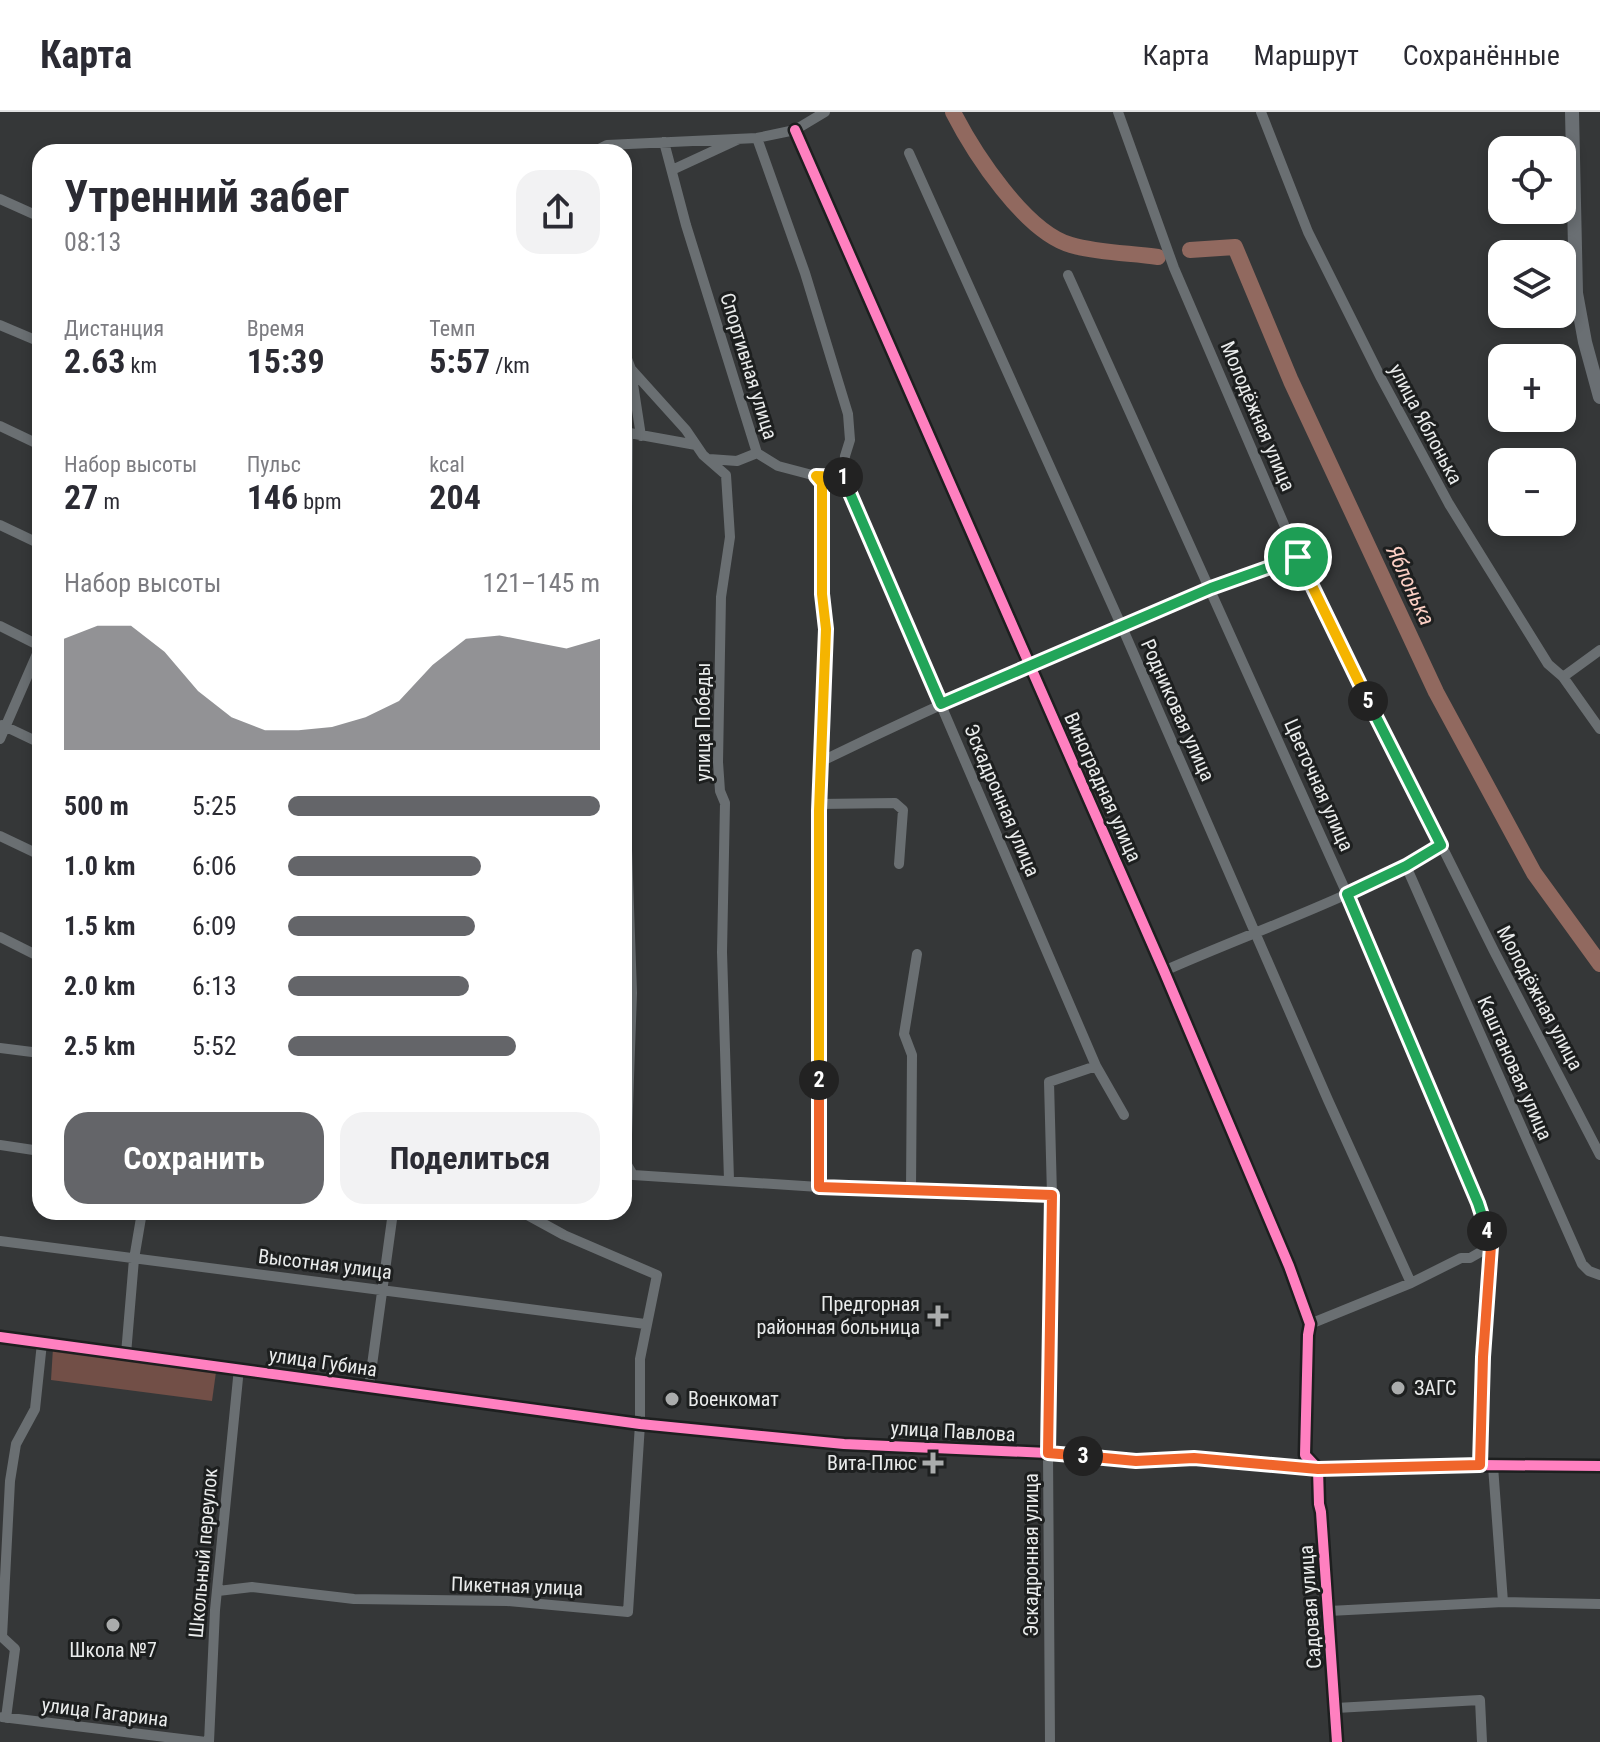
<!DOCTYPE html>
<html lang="ru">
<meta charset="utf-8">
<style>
body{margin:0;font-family:"Roboto Condensed",sans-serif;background:#f2f2f3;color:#2b2b33;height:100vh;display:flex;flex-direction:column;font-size:30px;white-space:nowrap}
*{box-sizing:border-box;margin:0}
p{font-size:26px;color:#7c7c81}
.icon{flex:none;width:44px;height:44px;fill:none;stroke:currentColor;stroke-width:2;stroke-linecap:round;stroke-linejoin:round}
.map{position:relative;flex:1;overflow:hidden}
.sheet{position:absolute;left:32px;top:32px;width:600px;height:1076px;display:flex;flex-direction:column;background:#fff;border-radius:24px;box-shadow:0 4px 12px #0003}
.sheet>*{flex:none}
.buttons{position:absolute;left:1488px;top:24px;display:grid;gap:16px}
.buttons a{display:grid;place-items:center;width:88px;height:88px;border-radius:16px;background:#fff;box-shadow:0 4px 12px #0003;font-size:40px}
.pin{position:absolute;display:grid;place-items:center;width:68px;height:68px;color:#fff;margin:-34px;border:4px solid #fff;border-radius:50%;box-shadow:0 2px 8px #0007}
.km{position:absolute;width:40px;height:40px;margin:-20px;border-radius:50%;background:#222;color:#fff;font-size:22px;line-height:40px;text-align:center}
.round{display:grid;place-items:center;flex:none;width:84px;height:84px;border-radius:24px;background:#f2f2f3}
.summary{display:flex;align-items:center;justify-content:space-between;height:136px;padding:0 32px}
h1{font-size:44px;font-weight:700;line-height:60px}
.metrics{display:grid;grid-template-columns:repeat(3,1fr);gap:12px;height:136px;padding:8px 32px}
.metrics div{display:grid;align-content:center}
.metrics b{font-size:34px;font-weight:700}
.metrics small{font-size:22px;font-weight:400}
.metrics p{font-size:22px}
.chart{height:224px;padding:16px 32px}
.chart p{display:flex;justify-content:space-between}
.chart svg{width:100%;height:144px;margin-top:8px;fill:#646569;opacity:.7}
.button{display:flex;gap:16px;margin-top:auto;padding:16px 32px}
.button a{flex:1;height:92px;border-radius:24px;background:#646569;color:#fff;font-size:32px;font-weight:700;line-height:92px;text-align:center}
.button a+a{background:#f2f2f3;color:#2b2b33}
ul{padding:0 32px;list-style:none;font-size:26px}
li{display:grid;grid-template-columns:128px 96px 1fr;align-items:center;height:60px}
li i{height:20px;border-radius:10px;background:#646569}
header{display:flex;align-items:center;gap:48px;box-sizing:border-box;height:112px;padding:0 40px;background:#fff;border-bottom:2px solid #e1e1e2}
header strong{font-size:38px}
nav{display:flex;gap:44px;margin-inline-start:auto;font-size:28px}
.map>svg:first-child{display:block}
.green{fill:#724f47}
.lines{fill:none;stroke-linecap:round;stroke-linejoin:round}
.river{stroke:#91695f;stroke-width:16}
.minor{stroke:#6a6f72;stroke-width:10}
.major{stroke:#6a6f73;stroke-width:14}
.cycleway-casing{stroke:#1d1f1f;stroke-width:15}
.cycleway{stroke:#ff80c0;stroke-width:10}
.split-1-casing{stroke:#fff;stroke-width:16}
.split-2-casing{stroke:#fff;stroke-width:16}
.split-3-casing{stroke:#fff;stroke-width:16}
.split-4-casing{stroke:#fff;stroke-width:16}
.split-5-casing{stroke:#fff;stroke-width:16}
.split-6-casing{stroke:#fff;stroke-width:16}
.split-1{stroke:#22a559;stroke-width:10}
.split-2{stroke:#f5b400;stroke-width:10}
.split-3{stroke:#f0652b;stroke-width:10}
.split-4{stroke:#f0652b;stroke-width:10}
.split-5{stroke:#22a559;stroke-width:10}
.split-6{stroke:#f5b400;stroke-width:10}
.poi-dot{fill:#aaacac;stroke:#1d1f1f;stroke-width:3}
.labels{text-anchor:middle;stroke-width:6;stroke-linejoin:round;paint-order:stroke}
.street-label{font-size:20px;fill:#e9ebeb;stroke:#1d1f1f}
.poi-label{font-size:20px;fill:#e9ebeb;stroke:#1d1f1f;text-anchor:end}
.water-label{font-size:22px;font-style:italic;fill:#fdd0c5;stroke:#1d1f1f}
</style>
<header>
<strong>Карта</strong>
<nav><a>Карта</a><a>Маршрут</a><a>Сохранённые</a></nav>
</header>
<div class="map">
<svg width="1600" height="1630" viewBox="0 0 1600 1630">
<rect width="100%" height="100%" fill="#353738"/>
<path class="green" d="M53,1236L216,1260L212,1289L51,1268Z"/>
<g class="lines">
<path class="river" d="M953,0C974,41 1025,120 1071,133C1098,141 1130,141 1158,145
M1190,138L1235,135L1291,269L1436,580L1534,761L1600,852"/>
<path class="minor" d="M1118,0L1174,156L1298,445L1494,839L1600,1043
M1261,0L1308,120L1381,266L1449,392L1548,552L1563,565L1600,617
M795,18L1164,859L1289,1154L1310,1212L1308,1223L1305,1343L1318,1357L1319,1392L1321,1400L1337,1630
M757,26L805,161L848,302L850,328L845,344L843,365L1096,954L1049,970L1052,1083L1048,1341L1050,1630
M664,30L686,113L757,341L778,354L816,364L822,371V482L826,517L819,699V1075
M593,40L607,33L757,26L795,18L825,0
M909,41L1122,515L1328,988L1411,1171
M672,58L739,27
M0,87L40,105
M1068,163L1347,782L1478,1091L1491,1134L1483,1245L1480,1353
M0,213L40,230
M624,239L631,257L686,318L703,343L726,363L730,425L721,485L718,650L720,679L725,691L722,840L729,1068
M631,259L641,324
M0,314L40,333
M624,320L696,333
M709,347L737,349L757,341
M816,364L843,365
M0,413L40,432
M0,514L40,534
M1563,565L1600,538
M2,613L40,631
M624,623L628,321
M0,627L40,535
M820,650C975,575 1136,503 1298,445
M624,652L632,881L626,1051L633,1063L819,1075L1052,1083
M819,692L895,691L903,698L899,752
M0,724L40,743
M1406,754L1582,1152L1589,1159L1600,1163
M0,825L40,845
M1164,859C1256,818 1355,786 1441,733
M0,936L40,941
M1096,954L1124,1003
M0,1033L40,1039
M911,1078L912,943L904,922L917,842
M0,1129L645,1212
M1310,1212L1411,1171L1461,1146H1470L1491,1134
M0,1225L640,1312L844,1332L1048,1341L1136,1349L1194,1346L1318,1357L1480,1353L1600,1354
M126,1242L134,1147L142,1100
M369,1275L393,1100
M1493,1354L1503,1490
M218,1479L252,1475L354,1487L507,1489L628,1500L640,1312V1247L657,1163L564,1123L522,1100
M1329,1499L1503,1490L1600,1492
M1336,1596L1480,1588L1482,1630
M2,1605L206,1630
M6,1606L15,1537L2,1525L10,1369L16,1332L35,1297L42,1231
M209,1630L215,1498L239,1256"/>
<path class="major" d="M1572,0L1576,181L1585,230L1600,285"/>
<defs>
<path id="cycleway" d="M795,18L1164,859L1289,1154L1310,1212L1308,1223L1305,1343L1318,1357L1319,1392L1321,1400L1337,1630
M0,1225L640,1312L844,1332L1048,1341L1136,1349L1194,1346L1318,1357L1480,1353L1600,1354"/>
</defs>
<use href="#cycleway" class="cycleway-casing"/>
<use href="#cycleway" class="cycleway"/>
</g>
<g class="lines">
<defs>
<path id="split-1" d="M843,365L941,592L1211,476L1298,445"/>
<path id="split-2" d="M819,968V699L826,517L822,482V371L816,364L843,365"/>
<path id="split-3" d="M819,968V1075L1052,1083L1048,1341L1083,1344"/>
<path id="split-4" d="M1083,1344L1136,1349L1194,1346L1318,1357L1480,1353L1483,1245L1491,1134L1487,1119"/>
<path id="split-5" d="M1368,589L1441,733L1406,754L1347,782L1478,1091L1487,1119"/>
<path id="split-6" d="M1298,445L1368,589"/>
</defs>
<use href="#split-1" class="split-1-casing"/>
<use href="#split-2" class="split-2-casing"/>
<use href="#split-3" class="split-3-casing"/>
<use href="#split-4" class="split-4-casing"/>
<use href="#split-5" class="split-5-casing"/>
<use href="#split-6" class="split-6-casing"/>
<use href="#split-1" class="split-1"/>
<use href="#split-2" class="split-2"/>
<use href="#split-3" class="split-3"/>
<use href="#split-4" class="split-4"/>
<use href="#split-5" class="split-5"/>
<use href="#split-6" class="split-6"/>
</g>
<g class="poi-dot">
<path d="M934 1192h8v8h8v8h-8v8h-8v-8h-8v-8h8z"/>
<circle cx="1398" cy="1276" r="8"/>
<circle cx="672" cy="1287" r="8"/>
<path d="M929 1339h8v8h8v8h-8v8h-8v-8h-8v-8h8z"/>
<circle cx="113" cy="1513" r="8"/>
</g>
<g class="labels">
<g class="street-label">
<text transform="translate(749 254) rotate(73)" y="7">Спортивная улица</text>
<text transform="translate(1258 304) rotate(67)" y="7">Молодёжная улица</text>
<text transform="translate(1426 312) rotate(62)" y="7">улица Яблонька</text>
<text transform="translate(1178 598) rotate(66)" y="7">Родниковая улица</text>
<text transform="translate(703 610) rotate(-90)" y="7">улица Победы</text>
<text transform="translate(1319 673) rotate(66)" y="7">Цветочная улица</text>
<text transform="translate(1103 675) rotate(66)" y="7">Виноградная улица</text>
<text transform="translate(1002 688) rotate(67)" y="7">Эскадронная улица</text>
<text transform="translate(1540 886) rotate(62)" y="7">Молодёжная улица</text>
<text transform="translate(1515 956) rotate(66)" y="7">Каштановая улица</text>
<text transform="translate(325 1152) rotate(7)" y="7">Высотная улица</text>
<text transform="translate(323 1250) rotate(8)" y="7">улица Губина</text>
<text transform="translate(953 1319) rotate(3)" y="7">улица Павлова</text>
<text transform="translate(203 1441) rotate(-85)" y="7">Школьный переулок</text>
<text transform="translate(1031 1443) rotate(-90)" y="7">Эскадронная улица</text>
<text transform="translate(517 1474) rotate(2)" y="7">Пикетная улица</text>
<text transform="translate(1310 1495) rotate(-94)" y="7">Садовая улица</text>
<text transform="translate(105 1600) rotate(7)" y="7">улица Гагарина</text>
</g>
<g class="poi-label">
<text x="920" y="1199">Предгорная<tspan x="920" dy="23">районная больница</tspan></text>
<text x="1414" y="1283" text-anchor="start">ЗАГС</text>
<text x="688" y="1294" text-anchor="start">Военкомат</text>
<text x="917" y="1358">Вита-Плюс</text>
<text x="113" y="1545" text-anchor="middle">Школа №7</text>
</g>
<g class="water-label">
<text transform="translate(1411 473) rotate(65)" y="8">Яблонька</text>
</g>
</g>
</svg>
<div class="buttons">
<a><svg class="icon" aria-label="locate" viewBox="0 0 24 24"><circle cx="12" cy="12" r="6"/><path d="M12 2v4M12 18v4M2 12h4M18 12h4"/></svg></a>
<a><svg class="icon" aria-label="layers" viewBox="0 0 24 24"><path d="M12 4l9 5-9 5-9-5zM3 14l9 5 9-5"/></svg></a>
<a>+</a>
<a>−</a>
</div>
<div class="pin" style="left:1298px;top:445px;background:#1e9e55"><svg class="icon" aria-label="arrive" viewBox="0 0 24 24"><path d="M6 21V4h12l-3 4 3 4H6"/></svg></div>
<b class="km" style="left:843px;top:365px">1</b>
<b class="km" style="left:819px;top:968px">2</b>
<b class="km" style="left:1083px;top:1344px">3</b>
<b class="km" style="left:1487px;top:1119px">4</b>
<b class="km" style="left:1368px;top:589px">5</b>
<section class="sheet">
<div class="summary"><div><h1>Утренний забег</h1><p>08:13</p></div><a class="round"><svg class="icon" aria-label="share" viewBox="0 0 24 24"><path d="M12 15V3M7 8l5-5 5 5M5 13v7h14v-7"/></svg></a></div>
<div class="metrics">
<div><p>Дистанция</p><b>2.63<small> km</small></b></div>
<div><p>Время</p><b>15:39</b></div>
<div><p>Темп</p><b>5:57<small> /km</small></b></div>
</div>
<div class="metrics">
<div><p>Набор высоты</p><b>27<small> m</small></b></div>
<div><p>Пульс</p><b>146<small> bpm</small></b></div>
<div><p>kcal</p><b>204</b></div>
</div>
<div class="chart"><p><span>Набор высоты</span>121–145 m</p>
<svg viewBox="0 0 160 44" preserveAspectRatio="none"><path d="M0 44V10L10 6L20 6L30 14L40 26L50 34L60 38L70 38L80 37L90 34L100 29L110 18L120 10L130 9L140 11L150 13L160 10V44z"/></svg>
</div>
<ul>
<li><b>500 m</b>5:25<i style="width:100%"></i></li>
<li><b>1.0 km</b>6:06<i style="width:62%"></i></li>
<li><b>1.5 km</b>6:09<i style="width:60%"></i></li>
<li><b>2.0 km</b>6:13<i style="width:58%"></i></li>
<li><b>2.5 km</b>5:52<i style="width:73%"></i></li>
</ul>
<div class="button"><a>Сохранить</a><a>Поделиться</a></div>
</section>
</div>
